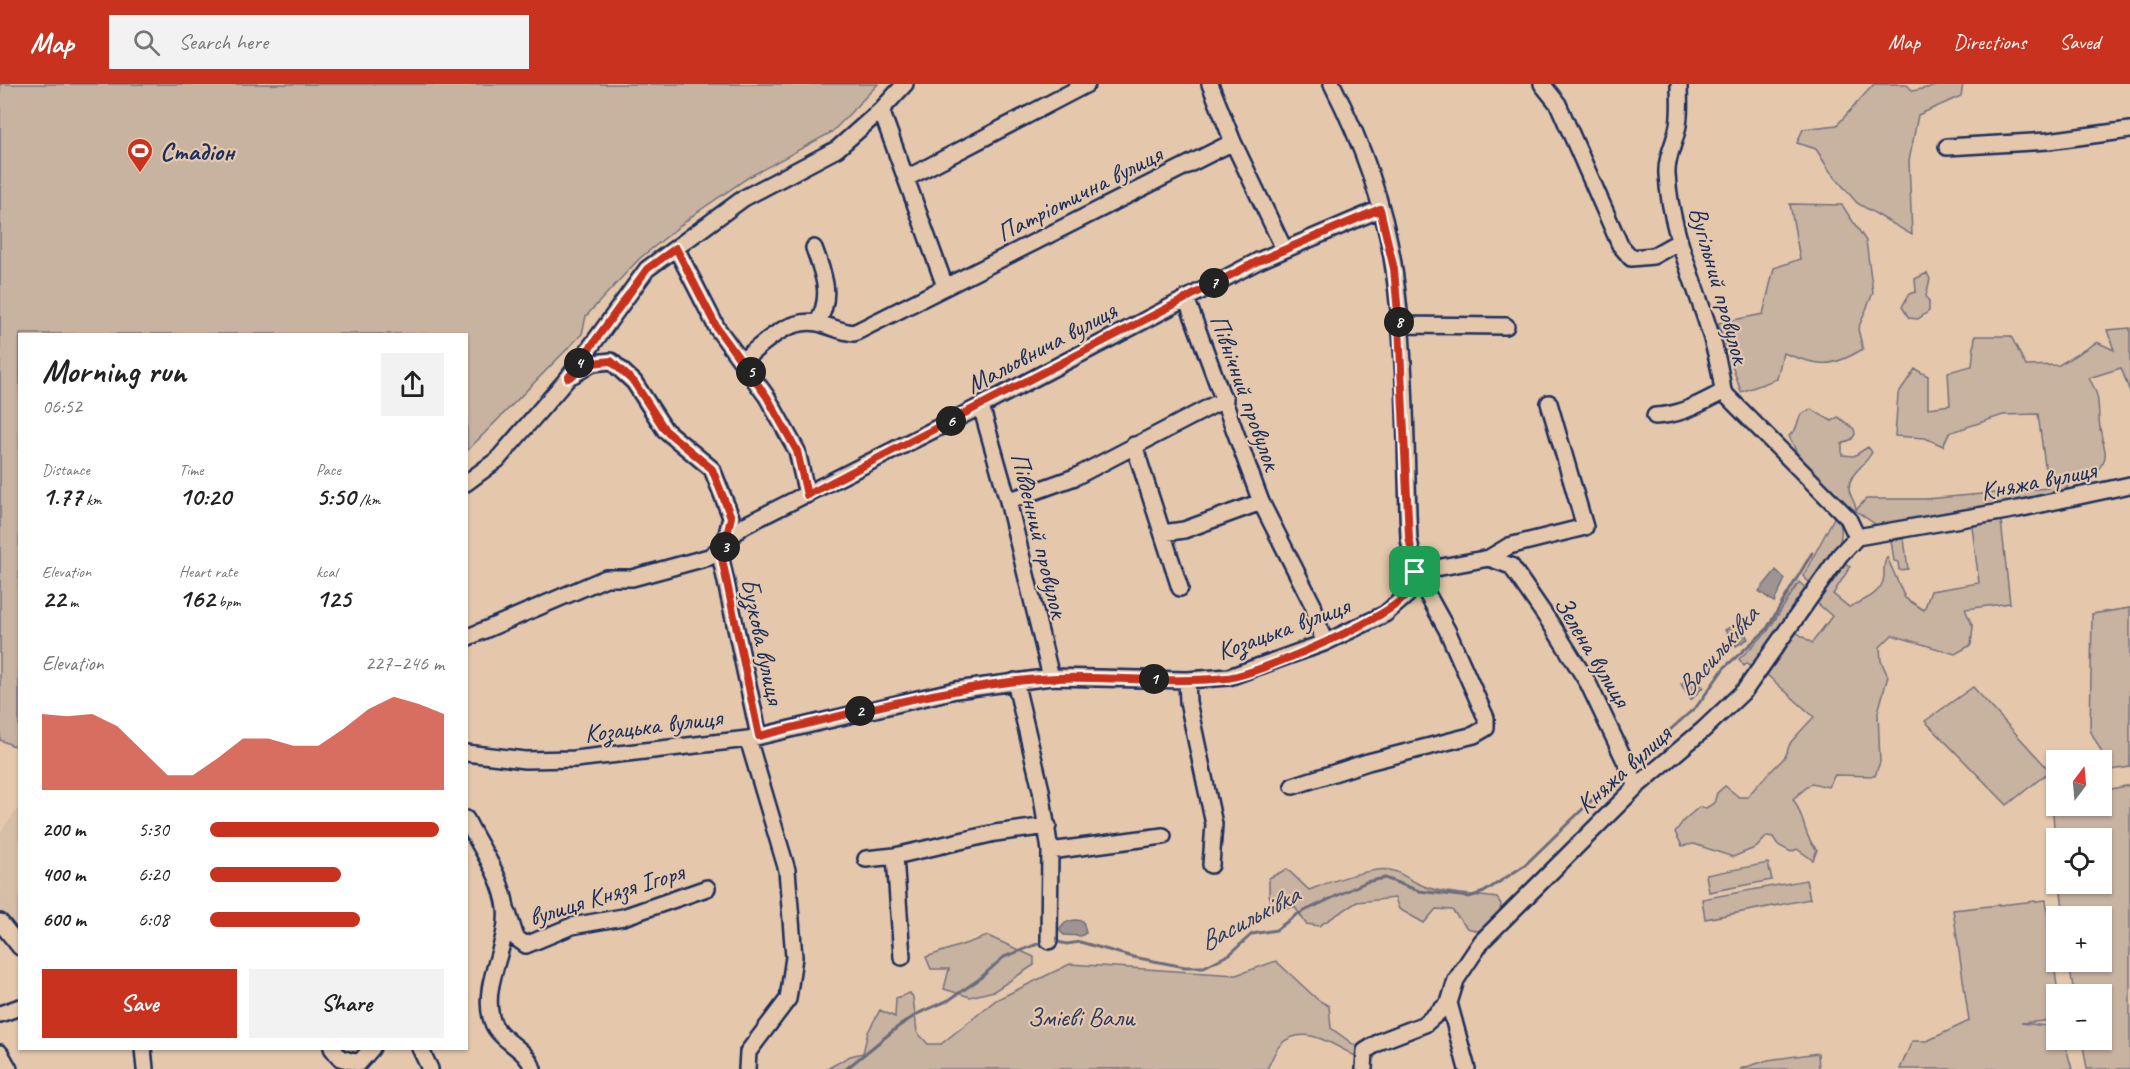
<!DOCTYPE html>
<meta charset="utf-8">
<style>
body{margin:0;font-family:Caveat,sans-serif;background:#f2f2f2;color:#222;height:100vh;display:flex;flex-direction:column;font-size:22px;white-space:nowrap}
*{box-sizing:border-box;margin:0}
p{font-size:20px;color:#767676}
.icon{flex:none;width:33px;height:33px;fill:none;stroke:currentColor;stroke-width:2;stroke-linecap:round;stroke-linejoin:round}
.map{position:relative;flex:1;overflow:hidden}
.details{position:absolute;left:18px;top:249px;width:450px;height:717px;display:flex;flex-direction:column;background:#fff;border-radius:0px;box-shadow:0 2px 4px #0004}
.details>*{flex:none}
.needle{width:39px;rotate:16deg}
.fabs{position:absolute;left:2046px;top:666px;display:grid;gap:12px}
.fabs a{display:grid;place-items:center;width:66px;height:66px;border-radius:0px;background:#fff;box-shadow:0 2px 4px #0004;font-size:30px}
.pin{position:absolute;display:grid;place-items:center;width:51px;height:51px;color:#fff;margin:-26px;border-radius:12px;box-shadow:0 3px 9px #0006}
.km{position:absolute;width:30px;height:30px;margin:-15px;border-radius:50%;background:#222;color:#fff;font-size:16px;line-height:30px;text-align:center}
.round{display:grid;place-items:center;flex:none;width:63px;height:63px;border-radius:0px;background:#f2f2f2}
.summary{display:flex;align-items:center;justify-content:space-between;height:102px;padding:0 24px}
h1{font-size:33px;font-weight:600;line-height:45px}
.figures{display:grid;grid-template-columns:repeat(3,1fr);gap:9px;height:102px;padding:6px 24px}
.figures div{display:grid;align-content:center}
.figures b{font-size:26px;font-weight:600}
.figures small{font-size:16px;font-weight:400}
.figures p{font-size:16px}
.chart{height:168px;padding:12px 24px}
.chart p{display:flex;justify-content:space-between}
.chart svg{width:100%;height:108px;margin-top:6px;fill:#c8321e;opacity:.7}
.button{display:flex;gap:12px;margin-top:auto;padding:12px 24px}
.button a{flex:1;height:69px;border-radius:0px;background:#c8321e;color:#fff;font-size:24px;font-weight:600;line-height:69px;text-align:center}
.button a+a{background:#f2f2f2;color:#222}
ul{padding:0 24px;list-style:none;font-size:20px}
li{display:grid;grid-template-columns:96px 72px 1fr;align-items:center;height:45px}
li i{height:15px;border-radius:8px;background:#c8321e}
header{display:flex;align-items:center;gap:36px;box-sizing:border-box;height:84px;padding:0 30px;background:#c8321e;color:#fff}
header strong{font-size:28px}
nav{display:flex;gap:33px;margin-inline-start:auto;font-size:21px}
.search{width:420px;height:54px;background:#f2f2f2;display:flex;align-items:center;gap:15px;box-sizing:border-box;padding:0 21px;border-radius:0px;color:#767676;font-size:22px}
.map>svg:first-child{display:block}
.built{fill:#d6bda6}
.green{fill:#c8b2a0;stroke:#72707f;stroke-width:1.5}
.water{fill:#a09492;stroke:#6b6c7d;stroke-width:1.5}
.lines{fill:none;stroke-linecap:round;stroke-linejoin:round}
.stream{stroke:#6b6c7d;stroke-width:3}
.minor-casing{stroke:#1b2f5e;stroke-width:20}
.minor{stroke:#e5c8ac;stroke-width:15}
.route-casing{stroke:#fff;stroke-width:12}
.route{stroke:#c8321e;stroke-width:8}
.labels{text-anchor:middle;stroke-width:4.5;stroke-linejoin:round;paint-order:stroke}
.poi-label{font-size:26px;font-weight:bold;fill:#1b2f5e;stroke:#e5c8ac;text-anchor:start}
.street-label{font-size:26px;fill:#1b2f5e;stroke:#e5c8ac}
.park-label{font-size:26px;fill:#2c3c65;stroke:#e5c8ac}
.water-label{font-size:27px;font-style:italic;fill:#2f3e66;stroke:#e5c8ac}
</style>
<header>
<strong>Map</strong>
<div class="search"><svg class="icon" aria-label="search" viewBox="0 0 24 24"><circle cx="10" cy="10" r="6"/><path d="M15 15l6 6"/></svg>Search here</div>
<nav><a>Map</a><a>Directions</a><a>Saved</a></nav>
</header>
<div class="map">
<svg width="2130" height="985" viewBox="0 0 2130 985">
<rect width="100%" height="100%" fill="#e5c8ac"/>
<filter id="ink" filterUnits="userSpaceOnUse"><feTurbulence type="fractalNoise" baseFrequency=".0167" numOctaves="2"/><feDisplacementMap in="SourceGraphic" scale="12" xChannelSelector="R" yChannelSelector="G"/><feConvolveMatrix kernelMatrix="1 2 1 2 8 2 1 2 1" color-interpolation-filters="sRGB"/></filter>
<g filter="url(#ink)">
<path class="built" d="M19,723V836L11,846L0,832V749Z"/>
<path class="green" d="M0,0H878L832,48L749,93L696,129L639,175L586,232L582,250L467,367L466,250H20L19,664L0,656Z
M1874,0H1906L1913,7L1944,0H1963L1961,12L1918,31L1909,77L1912,151L1857,119L1829,86L1816,65L1797,59L1803,45L1837,41Z
M1790,120L1842,121L1866,157L1873,209L1858,245L1863,265C1828,286 1819,281 1783,269L1777,295L1741,308L1718,239L1763,230L1774,184L1800,175Z
M1927,189L1930,195L1926,212L1929,218V227L1918,235L1909,234L1902,223L1909,210L1916,208L1915,195Z
M2130,244V308L2121,284L2089,294C2099,312 2098,314 2099,334C2101,373 2119,367 2083,401L2069,397L2065,411L1878,442L1847,421L1799,373L1789,352L1795,346L1801,330L1811,325L1832,337L1838,333L1854,345L1855,350L1852,355L1842,360V371L1854,372L1868,363L1872,368C1866,381 1849,389 1849,404C1849,412 1856,418 1856,426L1866,415H1926L2048,404L2038,330L2003,331L1949,349L1943,362L1925,354L1895,352L1898,310L1915,285L1928,292V324L1950,321L1948,288L1972,282L1975,252H2011L2026,282L2059,281L2097,258L2114,266L2107,246Z
M1836,430C1852,458 1828,478 1811,500L1803,492Z
M2001,437L2010,519L1965,525L1973,543L1971,561L1955,570L1892,551L1880,563L1881,577L1888,592L1878,628L1880,678L1875,692L1835,691L1828,703L1812,699L1793,715C1805,732 1803,752 1817,766L1813,776L1797,765L1791,768L1778,761L1773,753L1767,752L1757,763L1733,773L1694,760L1682,762L1675,748L1684,736L1699,723L1706,724L1714,719L1717,709L1725,702L1739,713H1748C1758,698 1771,688 1783,675C1788,671 1787,664 1791,658C1798,650 1806,641 1814,633L1766,590L1796,548L1812,559L1832,532L1817,519L1844,478L1850,483L1833,510L1849,523C1862,517 1883,510 1884,492C1884,485 1883,480 1887,473L1905,514L1924,526L1931,507L1979,499L1972,442Z
M1904,455L1908,485L1899,486L1898,478L1894,477L1891,456Z
M1799,498L1809,507L1752,587L1747,579L1744,582L1739,575L1767,548Z
M2130,524V683L2111,686L2090,646L2092,530Z
M1973,603L2050,687L2007,721L1925,637Z
M2130,701V985H2087L2082,956H2102V910H2074L2069,878H2102V832H2064L2060,800H2102V754H2056V770L2052,717L2056,716V722H2102V707Z
M1768,779L1772,796L1709,808L1706,791Z
M1287,785L1309,806C1326,799 1373,782 1390,786C1401,788 1409,796 1419,800C1442,811 1472,810 1497,814L1501,820L1499,832L1478,847L1467,844L1452,826L1436,825L1424,839L1399,825L1395,814L1357,818L1319,842L1306,840L1295,823L1273,826L1269,810V794Z
M1806,796L1810,815L1705,835L1702,815Z
M2046,816L2058,910L2056,936L2021,939L2056,943V956H2064L2072,985H1900L1912,957H1927L1969,937L1953,826Z
M988,852L1034,873V881L994,907L970,913L944,905L949,885H931L926,873Z
M1276,877L1318,916L1329,922L1331,944L1357,963L1355,972C1334,961 1304,939 1281,960C1275,965 1271,978 1267,985H827L850,972L863,969L868,948L880,926L895,933L896,914L910,909L913,913L917,948L928,960H941L996,916L1070,880L1236,891Z
M1818,969L1819,985H1740L1768,976Z"/>
<path class="water" d="M1776,486L1785,495L1774,518L1759,507Z
M1739,538L1748,555L1736,562L1725,546Z
M1692,591L1703,603L1691,616L1681,600Z
M1075,836L1083,837L1086,849L1081,852L1064,851L1059,846L1066,838Z"/>
<g class="lines">
<path class="stream" d="M1635,677L1697,622L1724,584L1766,546L1812,469
M1053,857L1067,860L1080,858L1133,873L1185,883H1204L1230,870L1252,850L1276,846L1296,831L1366,798L1385,794L1419,807L1469,813L1484,808L1525,781L1621,688
M846,985L899,942L919,929L949,916L978,896L1004,873L1043,858"/>
<defs>
<path id="minor" d="M1210,0L1233,58L1284,165
M1542,0L1558,20L1620,161L1631,174L1653,172L1678,158
M881,26L945,202
M1947,63L2048,57L2130,46
M907,94L1087,0
M676,164L717,244L767,313L797,367L807,411
M814,164C824,191 833,213 817,239
M1186,214L1261,418L1313,521L1324,559
M1399,241L1506,242
M743,276C763,260 788,233 818,239C830,242 841,248 854,249L1233,58
M573,291L593,279L611,277L634,298L665,346L712,385L731,433L721,475L759,652
M1723,308L1848,434L1857,453
M981,322L1008,417L1051,593
M1655,332C1682,331 1699,320 1723,308C1715,233 1671,167 1667,90C1666,74 1674,61 1677,46C1681,31 1679,15 1679,0
M1134,361L1180,504
M466,399L497,376L568,294L647,185L744,114L837,65L881,26L905,0
M1008,417L1075,393L1225,315
M1163,449L1184,446L1261,418
M1489,474L1511,482L1553,543L1588,599L1637,702
M466,554L606,494H632L709,473C723,464 730,451 745,441L981,322L1258,177L1380,125
M1187,596L1188,618L1214,740L1211,781
M1015,597L1041,706L1050,767L1163,752
M466,669L525,676L575,675L748,655L956,606L1051,593L1187,596L1229,593L1324,559L1385,530L1407,511L1415,488L1409,455C1405,366 1407,274 1394,186C1385,122 1361,57 1332,0
M1293,702L1368,678L1474,651L1486,644V634L1447,546L1415,488L1489,474L1509,462L1585,443L1549,319
M466,735C480,764 502,792 506,824C510,860 482,897 491,933C496,957 526,962 533,985
M895,772L902,873
M866,775L895,772L995,749L1048,742
M508,829L516,854L526,861L572,842L623,833L707,804
M0,838L20,863
M1049,857L1050,767
M0,930L20,923
M143,964L145,985
M332,964L340,974L359,979
M420,964L430,985
M0,969L9,985
M359,979L372,964
M747,985L748,968L788,915L794,873L787,786L748,655
M1364,985L1365,967L1381,957L1425,940L1449,919
M1467,985L1449,919L1456,896L1482,857L1637,702L1703,646L1745,606L1840,471L1857,453L2018,425L2130,401"/>
</defs>
<use href="#minor" class="minor-casing"/>
<use href="#minor" class="minor"/>
</g>
</g>
<g class="lines" filter="url(#ink)">
<defs>
<path id="route" d="M1380,125L1394,185L1399,241L1409,454C1413,474 1419,494 1406,511C1388,535 1256,591 1226,594C1156,601 1086,588 1017,597C929,608 844,631 759,652L722,475L731,433L712,385L665,346L634,298L611,277L592,279L568,294L647,185L676,164L717,244L767,313L797,367L807,411L1258,177Z"/>
</defs>
<use href="#route" class="route-casing"/>
<use href="#route" class="route"/>
</g>
<defs>
<symbol id="stadium-pin" viewBox="-11 -11 22 30"><path d="M0 17L-7.5 6A9.5 9.5 0 1 1 7.5 6Z" fill="#c8321e" stroke="#e5c8ac"/><path d="M0-5a6.5 5 0 1 0 0 10a6.5 5 0 1 0 0-10ZM-3.5-1.8h7v3.6h-7Z" fill="#fff"/></symbol>
</defs>
<g fill-rule="evenodd">
<use href="#stadium-pin" x="125" y="52" width="30" height="40"/>
</g>
<g class="labels">
<g class="poi-label">
<text x="160" y="76">Стадіон</text>
</g>
<g class="street-label">
<text transform="translate(1079 109) rotate(-27)" y="9">Патріотична вулиця</text>
<text transform="translate(1720 201) rotate(74)" y="9">Вугільний провулок</text>
<text transform="translate(1041 263) rotate(-28)" y="9">Мальовнича вулиця</text>
<text transform="translate(1246 308) rotate(70)" y="9">Північний провулок</text>
<text transform="translate(2038 396) rotate(-11)" y="9">Княжа вулиця</text>
<text transform="translate(1040 451) rotate(76)" y="9">Південний провулок</text>
<text transform="translate(1283 544) rotate(-20)" y="9">Козацька вулиця</text>
<text transform="translate(763 557) rotate(78)" y="9">Бузкова вулиця</text>
<text transform="translate(1593 567) rotate(59)" y="9">Зелена вулиця</text>
<text transform="translate(653 641) rotate(-7)" y="9">Козацька вулиця</text>
<text transform="translate(1623 685) rotate(-42)" y="9">Княжа вулиця</text>
<text transform="translate(606 810) rotate(-17)" y="9">вулиця Князя Ігоря</text>
</g>
<g class="park-label">
<text x="1081" y="942">Змієві Вали</text>
</g>
<g class="water-label">
<text transform="translate(1717 567) rotate(-49)" y="9">Васильківка</text>
<text transform="translate(1249 834) rotate(-28)" y="9">Васильківка</text>
</g>
</g>
</svg>
<div class="fabs">
<a><svg class="needle" viewBox="-14 -14 28 28"><path d="M0-13l5 13h-10z" fill="#e53935"/><path d="M0 13l5-13h-10z" fill="#767676"/></svg></a>
<a><svg class="icon" aria-label="locate" viewBox="0 0 24 24"><circle cx="12" cy="12" r="6"/><path d="M12 2v4M12 18v4M2 12h4M18 12h4"/></svg></a>
<a>+</a>
<a>−</a>
</div>
<div class="pin" style="left:1415px;top:488px;background:#1e9e55"><svg class="icon" aria-label="arrive" viewBox="0 0 24 24"><path d="M6 21V4h12l-3 4 3 4H6"/></svg></div>
<b class="km" style="left:1154px;top:595px">1</b>
<b class="km" style="left:860px;top:627px">2</b>
<b class="km" style="left:725px;top:463px">3</b>
<b class="km" style="left:579px;top:279px">4</b>
<b class="km" style="left:751px;top:288px">5</b>
<b class="km" style="left:951px;top:337px">6</b>
<b class="km" style="left:1214px;top:199px">7</b>
<b class="km" style="left:1399px;top:238px">8</b>
<section class="details">
<div class="summary"><div><h1>Morning run</h1><p>06:52</p></div><a class="round"><svg class="icon" aria-label="share" viewBox="0 0 24 24"><path d="M12 15V3M7 8l5-5 5 5M5 13v7h14v-7"/></svg></a></div>
<div class="figures">
<div><p>Distance</p><b>1.77<small> km</small></b></div>
<div><p>Time</p><b>10:20</b></div>
<div><p>Pace</p><b>5:50<small> /km</small></b></div>
</div>
<div class="figures">
<div><p>Elevation</p><b>22<small> m</small></b></div>
<div><p>Heart rate</p><b>162<small> bpm</small></b></div>
<div><p>kcal</p><b>125</b></div>
</div>
<div class="chart"><p><span>Elevation</span>227–246 m</p>
<svg viewBox="0 0 160 44" preserveAspectRatio="none"><path d="M0 44V13L10 14L20 13L30 18L40 28L50 38L60 38L70 31L80 23L90 23L100 26L110 26L120 19L130 11L140 6L150 9L160 13V44z"/></svg>
</div>
<ul>
<li><b>200 m</b>5:30<i style="width:98%"></i></li>
<li><b>400 m</b>6:20<i style="width:56%"></i></li>
<li><b>600 m</b>6:08<i style="width:64%"></i></li>
</ul>
<div class="button"><a>Save</a><a>Share</a></div>
</section>
</div>
